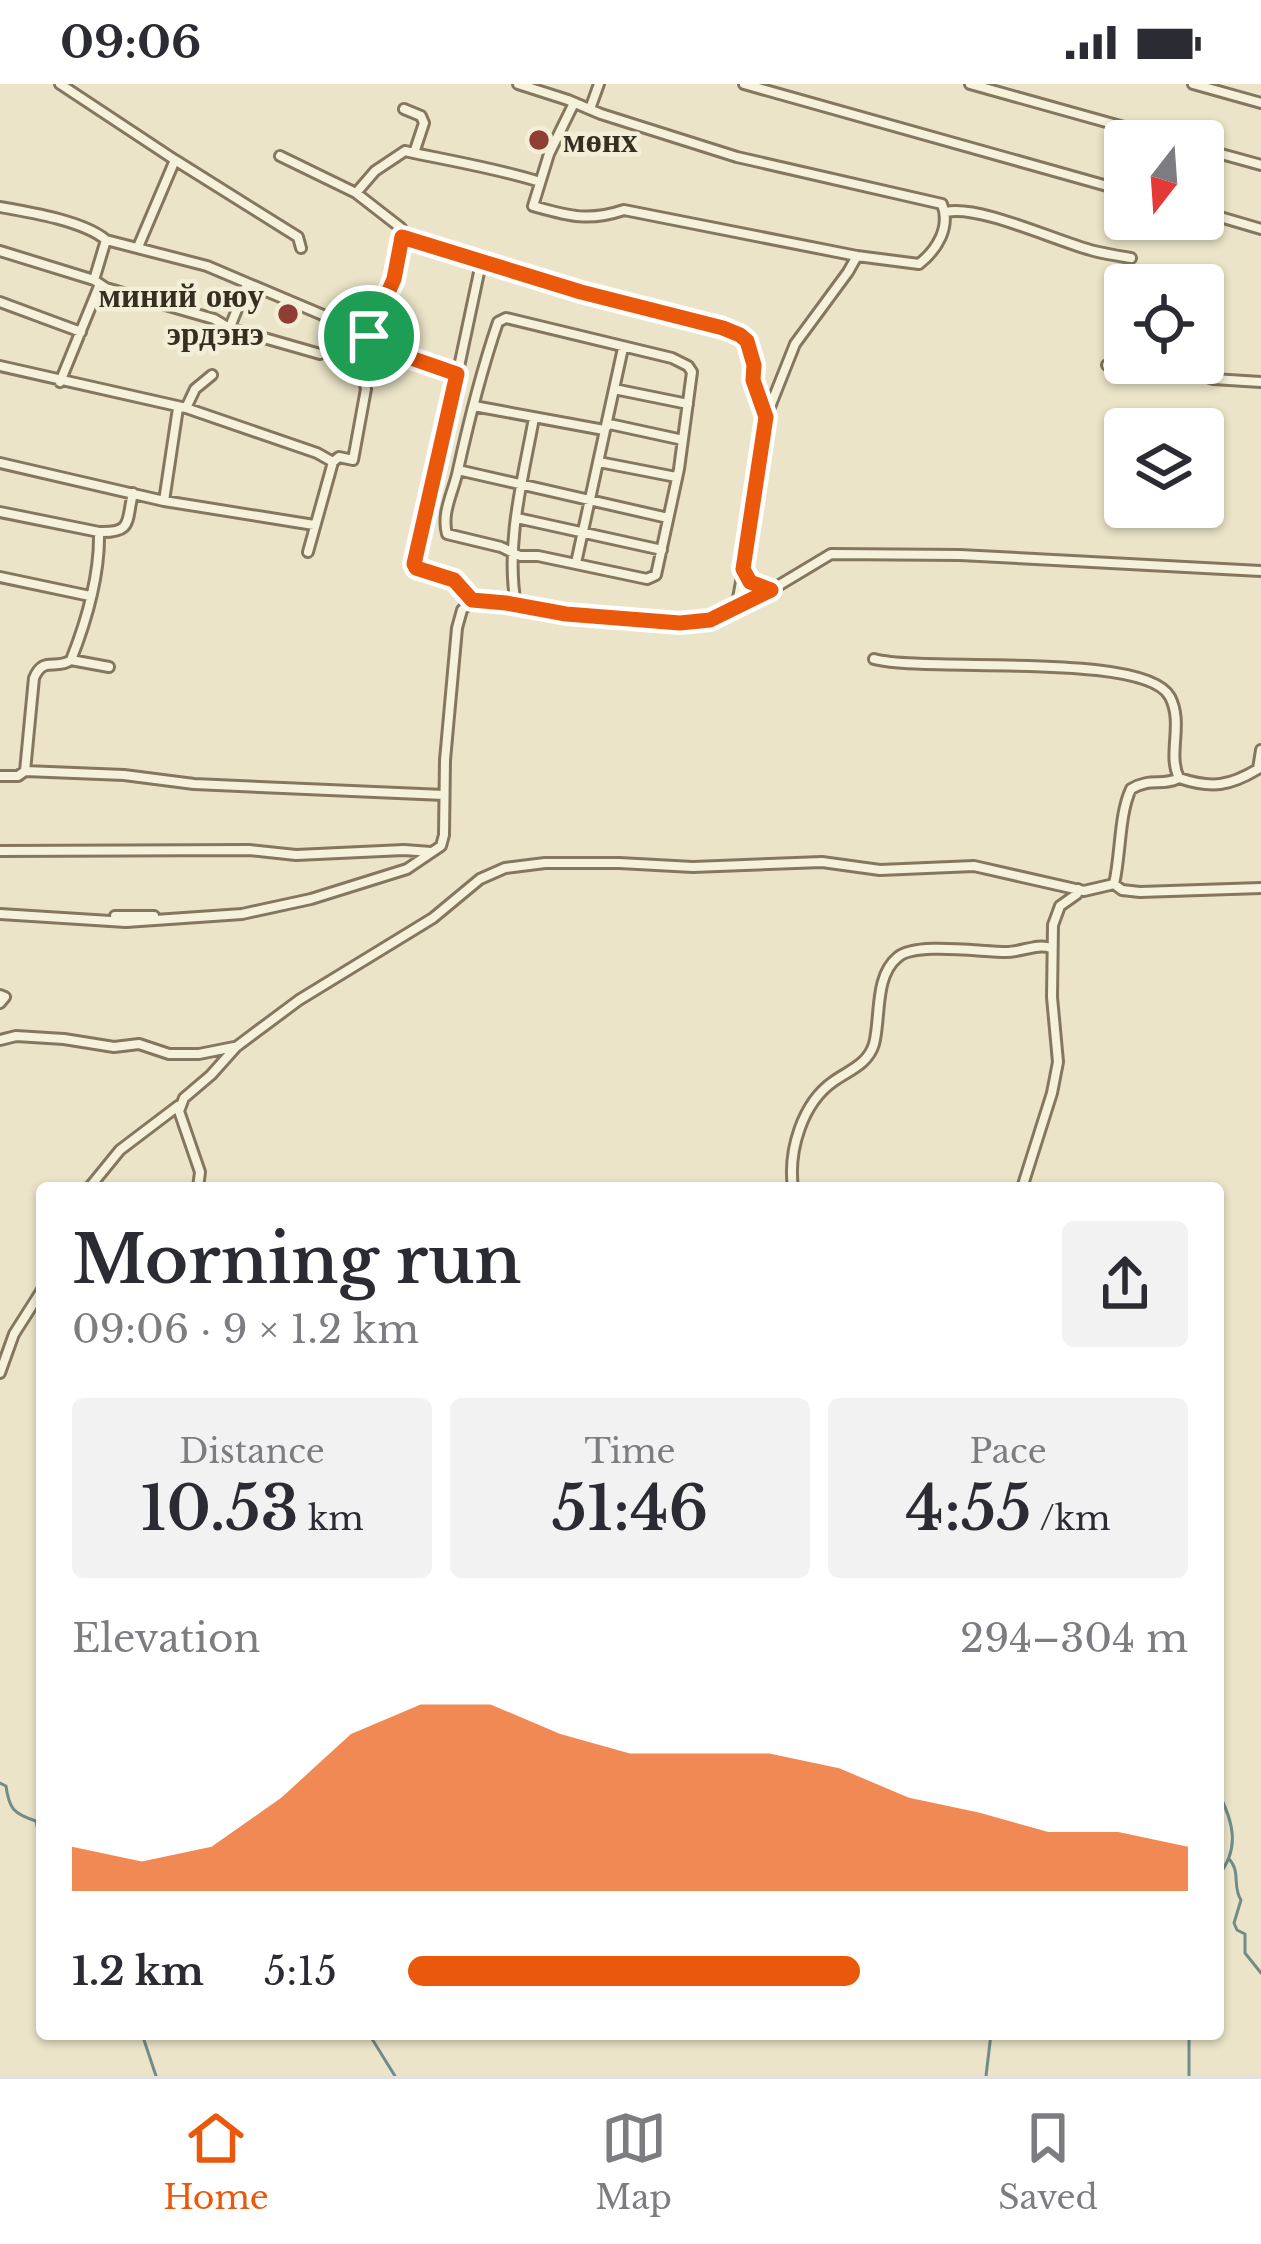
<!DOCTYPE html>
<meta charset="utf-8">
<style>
body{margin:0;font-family:"Libre Baskerville",serif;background:#f2f2f3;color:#2b2b33;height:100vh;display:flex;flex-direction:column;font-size:45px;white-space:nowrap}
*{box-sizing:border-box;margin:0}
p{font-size:39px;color:#7c7c81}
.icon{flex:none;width:66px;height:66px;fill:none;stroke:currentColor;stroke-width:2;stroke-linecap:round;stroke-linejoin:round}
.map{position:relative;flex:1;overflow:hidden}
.drawer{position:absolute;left:36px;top:1098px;width:1188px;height:858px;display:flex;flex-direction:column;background:#fff;border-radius:12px;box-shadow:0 3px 9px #0004}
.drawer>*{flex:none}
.needle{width:78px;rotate:197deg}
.controls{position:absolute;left:1104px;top:36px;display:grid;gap:24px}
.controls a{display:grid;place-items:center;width:120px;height:120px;border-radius:12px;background:#fff;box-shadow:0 3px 9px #0004;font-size:60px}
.pin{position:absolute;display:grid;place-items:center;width:102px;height:102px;color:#fff;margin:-51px;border:6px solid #fff;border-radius:50%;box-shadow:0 3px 12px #0007}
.round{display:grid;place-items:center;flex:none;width:126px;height:126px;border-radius:12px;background:#f2f2f3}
.overview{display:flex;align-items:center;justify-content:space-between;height:204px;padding:0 36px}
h1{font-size:66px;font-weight:600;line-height:90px}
.figures{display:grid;grid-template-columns:repeat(3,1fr);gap:18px;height:204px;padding:12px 36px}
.figures div{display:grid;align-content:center;border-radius:12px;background:#f2f2f3;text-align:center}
.figures b{font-size:60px;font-weight:600}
.figures small{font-size:33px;font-weight:400}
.figures p{font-size:33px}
.chart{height:336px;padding:24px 36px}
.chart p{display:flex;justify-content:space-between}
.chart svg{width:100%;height:216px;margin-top:12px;fill:#ea580c;opacity:.7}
ul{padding:0 36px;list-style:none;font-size:39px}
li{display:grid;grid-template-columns:192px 144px 1fr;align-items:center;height:90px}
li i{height:30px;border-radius:15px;background:#ea580c}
.status{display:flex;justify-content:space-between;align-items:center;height:84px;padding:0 60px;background:#fff;direction:ltr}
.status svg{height:33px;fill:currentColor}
.tabs{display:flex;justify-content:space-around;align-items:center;height:168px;border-top:3px solid #e1e1e2;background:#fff;font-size:33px;color:#7c7c81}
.tabs a{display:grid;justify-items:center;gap:6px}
.tabs .on{color:#ea580c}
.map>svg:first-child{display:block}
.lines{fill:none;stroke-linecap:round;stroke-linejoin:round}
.stream{stroke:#708d89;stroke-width:3}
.minor-casing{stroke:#85775f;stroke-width:14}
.minor{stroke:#f6f1db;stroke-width:8}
.route-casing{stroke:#fff;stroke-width:24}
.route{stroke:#ea580c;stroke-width:15}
.poi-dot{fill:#8f3e34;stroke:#f3eed7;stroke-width:4.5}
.labels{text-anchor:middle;stroke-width:9;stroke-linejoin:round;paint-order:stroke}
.poi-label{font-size:33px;font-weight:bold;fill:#372e21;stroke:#f3eed7;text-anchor:start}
</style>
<div class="status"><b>09:06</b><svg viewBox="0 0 49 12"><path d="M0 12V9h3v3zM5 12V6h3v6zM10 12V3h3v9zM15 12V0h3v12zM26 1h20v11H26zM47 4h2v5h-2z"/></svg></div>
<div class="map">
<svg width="1261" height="1992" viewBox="0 0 1261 1992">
<rect width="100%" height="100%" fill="#ebe4c8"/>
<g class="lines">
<path class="stream" d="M0,1699L6,1702C9,1725 14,1730 36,1737L42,1765
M1218,1708C1233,1737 1241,1764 1218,1792
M1229,1775C1241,1787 1232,1803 1241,1816L1234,1839L1237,1846L1245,1850V1869L1261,1889
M142,1950L156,1992
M369,1950L395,1992
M1189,1950V1992
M986,1992L991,1950"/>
<defs>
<path id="minor" d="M60,0L175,76L298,153L301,164
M518,0L568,16L601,30L737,73L942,120C951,143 937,166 919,180L857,172L624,126C588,138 569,132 533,122L549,70L574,19
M744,0L1125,107
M970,0L1174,57
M1193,0L1261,19
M404,25L421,32L424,39L414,69
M590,25L599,0
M1203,65L1261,81
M280,72L356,109L401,144L402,153L481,179L740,251C756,267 756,308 766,333
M356,109L375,87L405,67C450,77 496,84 540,98
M0,123C29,128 84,137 106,156L207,182L363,248L408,273L457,290
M946,128C978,120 1058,158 1094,167C1106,170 1119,172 1131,174
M1203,128L1261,145
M138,163L175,76
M0,167L94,196L106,204L214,235L229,244L320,270
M94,196L106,156
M0,218L81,248
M506,234L672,274L688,282L692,288L679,385L656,491L647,495L538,472H520L501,463L447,450C441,428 454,407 458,386C469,336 481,288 498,238Z
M230,243L247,200
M1107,281L1190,287L1213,295L1261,298
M0,282L186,324L317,369L333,378L339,373L353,376L366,305C354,267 385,227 394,192C398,180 400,166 402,153
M60,298L100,200
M614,305L688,320
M474,322L604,346L609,340L614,341L683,356
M186,324L195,305L212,291
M534,334C523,394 505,460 516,521L550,528L637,538L680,539L710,536L771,506L831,470L960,471L1261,487
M599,378L676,393
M0,379L164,417L314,441
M458,386L668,434
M164,417L178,324
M0,428L99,448
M517,434L662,466
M308,468L333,378
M576,479L623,264
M0,493L90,512
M770,506L750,498L743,486L766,333L795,260L848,188L857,172
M472,516C452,490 444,496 416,485L414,480L427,434L481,179
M736,525L743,487
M874,575C926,589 1146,567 1170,613C1184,640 1167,670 1179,694
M71,576L109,583
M25,687L34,594C44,571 55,587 71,576C86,538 100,489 99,448C133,449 126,438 133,409
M0,692H18L25,687L124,691L194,700L444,711
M0,767L249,766L296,771L404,766L431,768
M1114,800C1121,770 1119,730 1131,705C1151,693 1162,703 1179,694C1212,705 1230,702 1258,685L1261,666
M0,830L126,838L242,830L311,815L407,785L441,762L444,751L445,676L457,544L462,526L472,516L516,521
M115,832H154
M0,911L5,913L0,919
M0,956L16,952L64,955L114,963L139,960L169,970H199L234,963
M89,1104L120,1066L178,1022
M198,1104L200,1088L179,1027L184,1014L211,991L236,963L299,916L433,834L480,795L505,784L545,779H619L693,783L822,778L880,786L974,782L1084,807L1114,800L1122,806L1140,808L1261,804
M793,1104C788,1067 802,1019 834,997C850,986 868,980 874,960C881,934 874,892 898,873C915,858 981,868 1006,868C1022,868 1037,859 1051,864
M1022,1104L1052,1009L1058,978L1052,913L1053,841L1060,822L1077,810L1078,805
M0,1289L14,1250L42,1206"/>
</defs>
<use href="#minor" class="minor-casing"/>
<use href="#minor" class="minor"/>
</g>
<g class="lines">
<defs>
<path id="route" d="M402,153L581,208L723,244L740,251L747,257L754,281L753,296L766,333L743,485L750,498L771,506L710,536L680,539L566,530L506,519L472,516L454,496L416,484L414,480L457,290L408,273L369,252L394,195Z"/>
</defs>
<use href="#route" class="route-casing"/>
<use href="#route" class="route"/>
</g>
<g class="poi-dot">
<circle cx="539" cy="56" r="12"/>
<circle cx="288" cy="230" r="12"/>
</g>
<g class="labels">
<g class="poi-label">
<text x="563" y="68">мөнх</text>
<text x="264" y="223" text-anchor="end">миний оюу<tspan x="264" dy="38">эрдэнэ</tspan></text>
</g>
</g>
</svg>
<div class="controls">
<a><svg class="needle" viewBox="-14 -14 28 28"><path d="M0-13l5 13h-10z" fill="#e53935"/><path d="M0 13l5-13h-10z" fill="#7c7c81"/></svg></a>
<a><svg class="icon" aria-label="locate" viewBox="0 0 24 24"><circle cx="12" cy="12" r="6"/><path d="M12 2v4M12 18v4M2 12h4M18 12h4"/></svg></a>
<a><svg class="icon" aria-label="layers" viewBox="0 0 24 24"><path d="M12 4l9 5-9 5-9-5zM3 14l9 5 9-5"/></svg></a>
</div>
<div class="pin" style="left:369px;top:252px;background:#1e9e55"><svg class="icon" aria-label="arrive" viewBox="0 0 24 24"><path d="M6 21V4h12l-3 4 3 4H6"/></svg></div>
<section class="drawer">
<div class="overview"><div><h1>Morning run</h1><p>09:06 · 9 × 1.2 km</p></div><a class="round"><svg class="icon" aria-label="share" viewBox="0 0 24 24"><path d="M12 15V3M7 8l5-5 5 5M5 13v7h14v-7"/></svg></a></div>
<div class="figures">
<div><p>Distance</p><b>10.53<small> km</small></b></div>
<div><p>Time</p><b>51:46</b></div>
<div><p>Pace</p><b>4:55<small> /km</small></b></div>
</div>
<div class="chart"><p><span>Elevation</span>294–304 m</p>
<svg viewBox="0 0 160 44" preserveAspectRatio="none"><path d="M0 44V35L10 38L20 35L30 25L40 12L50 6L60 6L70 12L80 16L90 16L100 16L110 19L120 25L130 28L140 32L150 32L160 35V44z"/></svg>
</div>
<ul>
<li><b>1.2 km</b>5:15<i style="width:58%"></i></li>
</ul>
</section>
</div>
<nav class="tabs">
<a class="on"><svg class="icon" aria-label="home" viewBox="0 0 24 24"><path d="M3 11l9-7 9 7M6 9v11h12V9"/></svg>Home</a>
<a><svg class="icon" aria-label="map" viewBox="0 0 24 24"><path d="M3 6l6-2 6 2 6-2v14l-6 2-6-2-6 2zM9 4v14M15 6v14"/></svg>Map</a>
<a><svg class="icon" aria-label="saved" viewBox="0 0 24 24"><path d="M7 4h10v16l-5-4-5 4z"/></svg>Saved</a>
</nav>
